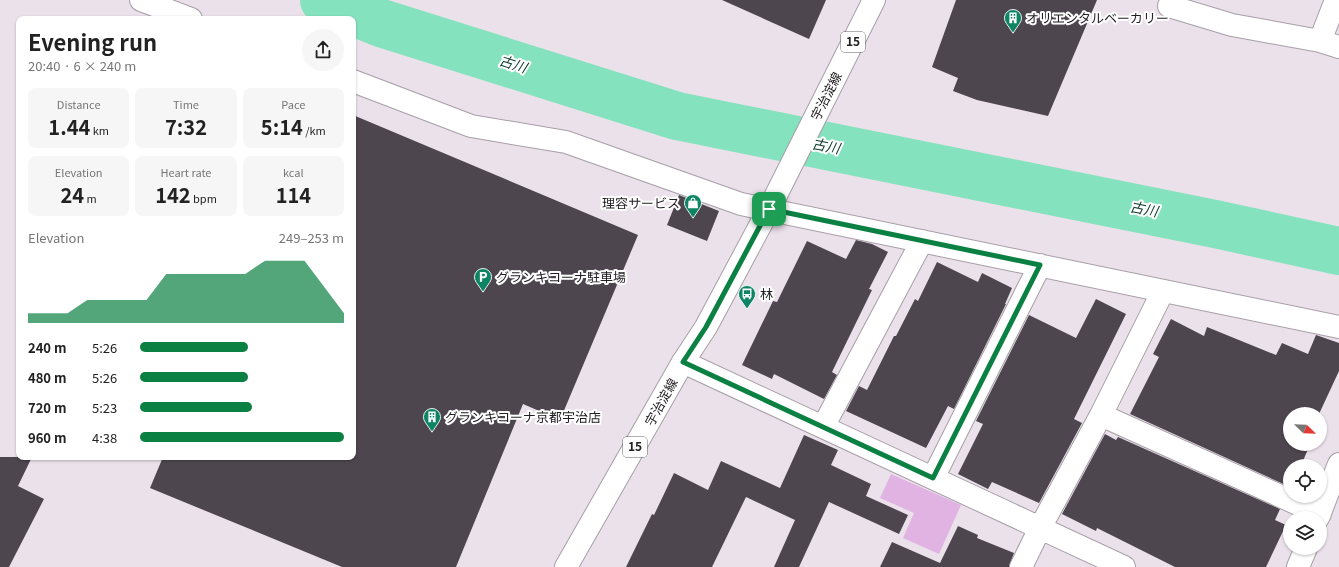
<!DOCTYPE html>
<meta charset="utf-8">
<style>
body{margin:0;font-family:Georgia,"Noto Sans JP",serif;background:#f6f6f6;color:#222;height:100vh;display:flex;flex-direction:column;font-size:15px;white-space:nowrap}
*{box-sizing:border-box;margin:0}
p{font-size:13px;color:#767676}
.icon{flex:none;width:22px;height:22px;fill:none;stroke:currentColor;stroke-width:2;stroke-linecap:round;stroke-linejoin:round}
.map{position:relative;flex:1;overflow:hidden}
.drawer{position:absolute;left:16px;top:16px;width:340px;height:444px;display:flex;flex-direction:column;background:#fff;border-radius:8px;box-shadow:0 1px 3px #0004}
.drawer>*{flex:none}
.needle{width:26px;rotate:113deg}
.tools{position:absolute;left:1283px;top:407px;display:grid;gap:8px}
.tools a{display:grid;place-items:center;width:44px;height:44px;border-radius:50%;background:#fff;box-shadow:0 1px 3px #0004;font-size:20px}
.pin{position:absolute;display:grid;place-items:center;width:34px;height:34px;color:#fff;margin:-17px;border-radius:8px;box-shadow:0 2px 6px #0006}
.round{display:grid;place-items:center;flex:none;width:42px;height:42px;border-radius:21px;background:#f6f6f6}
.head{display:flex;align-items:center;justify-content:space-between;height:68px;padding:0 12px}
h1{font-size:22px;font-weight:700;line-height:30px}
.metrics{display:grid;grid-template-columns:repeat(3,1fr);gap:6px;height:68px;padding:4px 12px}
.metrics div{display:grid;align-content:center;border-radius:8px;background:#f6f6f6;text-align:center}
.metrics b{font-size:20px;font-weight:700}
.metrics small{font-size:11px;font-weight:400}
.metrics p{font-size:11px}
.chart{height:112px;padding:8px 12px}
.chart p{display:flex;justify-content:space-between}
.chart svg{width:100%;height:72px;margin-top:4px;fill:#0b8043;opacity:.7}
ul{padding:0 12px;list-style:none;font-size:13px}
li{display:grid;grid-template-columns:64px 48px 1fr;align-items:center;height:30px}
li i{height:10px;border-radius:5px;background:#0b8043}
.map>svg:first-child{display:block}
.green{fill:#e0b3e2}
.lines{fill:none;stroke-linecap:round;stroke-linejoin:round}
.river{stroke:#84e2bf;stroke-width:48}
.building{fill:#4e464e}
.minor-casing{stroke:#a79ea8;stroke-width:24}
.major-casing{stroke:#a79ea8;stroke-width:24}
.minor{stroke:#fff;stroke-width:22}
.major{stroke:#fff;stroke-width:22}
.route-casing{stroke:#fff;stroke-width:8}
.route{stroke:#0b8043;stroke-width:5}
.labels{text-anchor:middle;stroke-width:4;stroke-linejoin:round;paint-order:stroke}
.shield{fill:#fff;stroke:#656365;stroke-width:1}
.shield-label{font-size:12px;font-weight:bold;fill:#232023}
.poi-label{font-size:13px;fill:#232023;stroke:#fff;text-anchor:start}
.street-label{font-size:13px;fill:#232023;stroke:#fff}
.water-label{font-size:14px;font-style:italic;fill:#164032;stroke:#fff}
</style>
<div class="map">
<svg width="1339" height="567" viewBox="0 0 1339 567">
<rect width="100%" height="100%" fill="#ebe1eb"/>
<path class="green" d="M891,474L961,505L939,554L903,538L914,513L880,498Z"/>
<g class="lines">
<path class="river" d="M324,0L381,23L677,116L1215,224L1339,251"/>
</g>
<path class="building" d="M722,0H826L809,39Z
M956,0H1097L1048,116L977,100L953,91L958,78L932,67Z
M353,115L638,235L560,420L523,404L456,567H342L150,488L163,457H353Z
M679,195L719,211L707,241L667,225Z
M856,240L872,244L888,252L869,289L872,290L832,372L837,375L824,399L774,374L772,379L742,365L773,301L777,302L807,241L846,259Z
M937,262L978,282L982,273L1012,288L1005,304H1006L954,409L948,406L926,448L846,411L859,386L867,390L894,336H896L915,299L918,301Z
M1096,299L1126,314L1074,419L1082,423L1039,503L992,482L988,489L958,474L983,424L976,421L1029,315L1076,338Z
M1171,319L1204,336L1207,327L1276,355L1282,343L1308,354L1316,335L1339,343V371L1319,414H1290V444H1310L1301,466H1290V487L1130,414L1159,357L1153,354Z
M1105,434L1116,440L1118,437L1280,509L1275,520L1286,525L1266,567H1175L1097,528L1096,531L1062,514Z
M804,435L838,450L831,465L871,484L866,496L908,515L899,534L829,502L799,567H774L795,520L746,497L712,567H626L652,514L654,515L674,473L708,490L721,461L780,488Z
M0,457H32L18,486L44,499L9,567H0Z
M958,526L978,535L977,538L1014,553L1009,567H880L892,542L940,563Z"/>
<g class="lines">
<defs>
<path id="minor" d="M141,0L191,19
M1169,6L1232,25L1320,41L1339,47
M1320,41L1336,0
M353,81L471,126L566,142L741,204L1339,327
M683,362L1124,567
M1101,415L1320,514
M823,427L922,241
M933,478L1040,265
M1318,518L1339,464
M1021,567L1040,528L1101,415L1163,291
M1298,567L1306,548"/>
<path id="major" d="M566,567L683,362L706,327L769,209L874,0"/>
</defs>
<use href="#minor" class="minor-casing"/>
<use href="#major" class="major-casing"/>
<use href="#minor" class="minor"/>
<use href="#major" class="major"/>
</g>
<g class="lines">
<defs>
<path id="route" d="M769,209L1040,265L933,478L683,362L706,327Z"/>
</defs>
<use href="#route" class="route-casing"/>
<use href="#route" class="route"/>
</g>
<defs>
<symbol id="building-pin" viewBox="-11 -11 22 30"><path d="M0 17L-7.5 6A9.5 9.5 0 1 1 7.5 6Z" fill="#0d8463" stroke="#fff"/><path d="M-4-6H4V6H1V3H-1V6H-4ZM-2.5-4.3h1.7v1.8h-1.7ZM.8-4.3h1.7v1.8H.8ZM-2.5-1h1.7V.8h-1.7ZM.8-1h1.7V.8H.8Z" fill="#fff"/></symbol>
<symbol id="shop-pin" viewBox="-11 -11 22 30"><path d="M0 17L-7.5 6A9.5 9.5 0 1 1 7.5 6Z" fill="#0d8463" stroke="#fff"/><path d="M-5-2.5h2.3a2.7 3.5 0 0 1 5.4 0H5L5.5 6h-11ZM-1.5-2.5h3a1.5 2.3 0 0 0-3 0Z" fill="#fff"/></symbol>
<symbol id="parking-pin" viewBox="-11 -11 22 30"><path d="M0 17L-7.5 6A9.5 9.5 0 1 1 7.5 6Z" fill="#0d8463" stroke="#fff"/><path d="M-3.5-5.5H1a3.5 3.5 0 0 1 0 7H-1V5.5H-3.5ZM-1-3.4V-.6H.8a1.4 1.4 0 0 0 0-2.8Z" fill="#fff"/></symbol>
<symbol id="bus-pin" viewBox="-11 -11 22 30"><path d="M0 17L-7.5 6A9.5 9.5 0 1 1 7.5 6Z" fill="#0d8463" stroke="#fff"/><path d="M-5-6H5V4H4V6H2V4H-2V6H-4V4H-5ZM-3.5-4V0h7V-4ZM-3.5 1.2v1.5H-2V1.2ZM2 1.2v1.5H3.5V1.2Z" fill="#fff"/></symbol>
</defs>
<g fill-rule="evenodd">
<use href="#building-pin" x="1003" y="8" width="20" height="27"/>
<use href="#shop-pin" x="683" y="193" width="20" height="27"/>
<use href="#parking-pin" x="473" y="267" width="20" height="27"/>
<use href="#bus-pin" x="737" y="284" width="20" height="27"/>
<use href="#building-pin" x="422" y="407" width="20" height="27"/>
</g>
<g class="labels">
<g class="shield">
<rect x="841" y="32" width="24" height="20" rx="3"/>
<rect x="623" y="437" width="24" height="20" rx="3"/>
</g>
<g class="shield-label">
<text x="853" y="46">15</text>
<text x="635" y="451">15</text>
</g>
<g class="poi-label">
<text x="1026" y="23">オリエンタルベーカリー</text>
<text x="680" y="208" text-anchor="end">理容サービス</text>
<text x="496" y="282">グランキコーナ駐車場</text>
<text x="760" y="299">林</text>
<text x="445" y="422">グランキコーナ京都宇治店</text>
</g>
<g class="street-label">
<text transform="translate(826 96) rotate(-63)" y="5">宇治淀線</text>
<text transform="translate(661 402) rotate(-61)" y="5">宇治淀線</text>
</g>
<g class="water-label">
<text transform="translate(513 64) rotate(18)" y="5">古川</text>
<text transform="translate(826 146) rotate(11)" y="5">古川</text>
<text transform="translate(1144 209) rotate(11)" y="5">古川</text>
</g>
</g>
</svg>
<div class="tools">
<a><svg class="needle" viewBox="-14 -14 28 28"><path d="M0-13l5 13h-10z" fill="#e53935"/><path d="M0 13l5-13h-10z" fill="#767676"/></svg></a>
<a><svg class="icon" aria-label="locate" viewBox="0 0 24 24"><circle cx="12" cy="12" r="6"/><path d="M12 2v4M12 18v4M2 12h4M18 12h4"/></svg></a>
<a><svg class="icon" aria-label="layers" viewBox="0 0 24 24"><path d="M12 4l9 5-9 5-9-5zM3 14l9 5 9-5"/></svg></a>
</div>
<div class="pin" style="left:769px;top:209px;background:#1e9e55"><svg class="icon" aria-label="arrive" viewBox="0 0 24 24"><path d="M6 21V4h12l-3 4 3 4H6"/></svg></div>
<section class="drawer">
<div class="head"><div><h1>Evening run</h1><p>20:40 · 6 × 240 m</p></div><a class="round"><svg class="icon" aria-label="share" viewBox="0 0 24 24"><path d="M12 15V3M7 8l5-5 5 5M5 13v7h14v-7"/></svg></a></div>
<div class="metrics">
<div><p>Distance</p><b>1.44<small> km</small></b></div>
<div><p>Time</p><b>7:32</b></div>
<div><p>Pace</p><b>5:14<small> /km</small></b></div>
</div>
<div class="metrics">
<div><p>Elevation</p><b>24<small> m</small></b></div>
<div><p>Heart rate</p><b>142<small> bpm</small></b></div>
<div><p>kcal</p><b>114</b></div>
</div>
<div class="chart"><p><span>Elevation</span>249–253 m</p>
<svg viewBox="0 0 160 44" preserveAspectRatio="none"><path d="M0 44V38L10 38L20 38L30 30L40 30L50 30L60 30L70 14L80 14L90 14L100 14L110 14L120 6L130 6L140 6L150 22L160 38V44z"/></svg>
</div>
<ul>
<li><b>240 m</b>5:26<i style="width:53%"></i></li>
<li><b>480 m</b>5:26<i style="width:53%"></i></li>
<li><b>720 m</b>5:23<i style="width:55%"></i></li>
<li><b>960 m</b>4:38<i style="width:100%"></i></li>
</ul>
</section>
</div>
